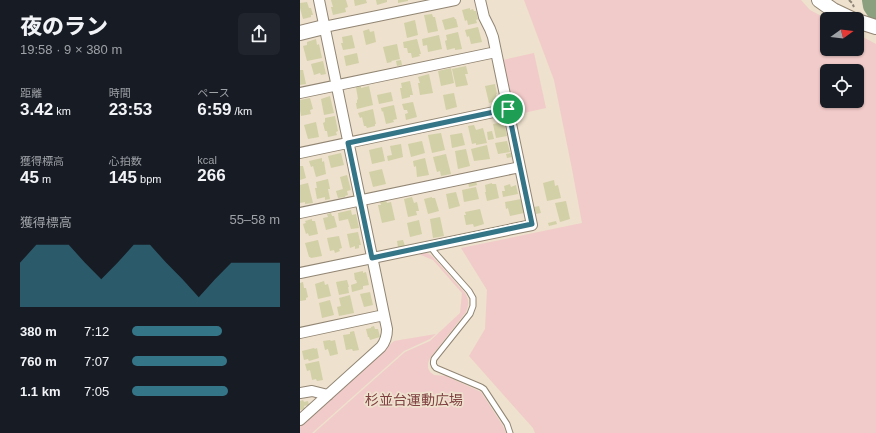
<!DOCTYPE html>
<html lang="ja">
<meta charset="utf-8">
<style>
body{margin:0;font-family:Arial,"Noto Sans JP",sans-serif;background:#20242c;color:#f1f3f6;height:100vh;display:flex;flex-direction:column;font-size:15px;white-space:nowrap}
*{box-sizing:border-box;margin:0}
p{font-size:13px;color:#9ea1a6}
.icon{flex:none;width:22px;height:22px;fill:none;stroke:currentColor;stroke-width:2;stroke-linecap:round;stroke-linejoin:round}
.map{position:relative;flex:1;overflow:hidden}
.panel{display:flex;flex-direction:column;background:#171b24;width:300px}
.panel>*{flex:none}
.needle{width:26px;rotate:75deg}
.tools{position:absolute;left:520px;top:12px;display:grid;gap:8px}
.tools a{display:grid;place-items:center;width:44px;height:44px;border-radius:6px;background:#171b24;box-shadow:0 1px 3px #0004;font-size:20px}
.pin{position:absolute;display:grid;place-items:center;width:34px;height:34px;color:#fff;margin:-17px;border:2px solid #fff;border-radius:50%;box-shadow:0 1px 4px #0007}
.round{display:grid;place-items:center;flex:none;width:42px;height:42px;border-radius:6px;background:#20242c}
.overview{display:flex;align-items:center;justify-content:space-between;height:68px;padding:0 20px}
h1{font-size:22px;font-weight:800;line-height:30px}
.figures{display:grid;grid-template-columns:repeat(3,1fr);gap:6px;height:68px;padding:4px 20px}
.figures div{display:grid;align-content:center}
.figures b{font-size:17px;font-weight:800}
.figures small{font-size:11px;font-weight:400}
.figures p{font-size:11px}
.chart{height:112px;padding:8px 20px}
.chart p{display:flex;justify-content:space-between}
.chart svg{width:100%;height:72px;margin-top:4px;fill:#347588;opacity:.7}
ul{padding:0 20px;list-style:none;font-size:13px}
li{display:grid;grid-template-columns:64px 48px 1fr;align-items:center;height:30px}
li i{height:10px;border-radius:5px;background:#347588}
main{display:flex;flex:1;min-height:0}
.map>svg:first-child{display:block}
.green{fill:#f1cbc9;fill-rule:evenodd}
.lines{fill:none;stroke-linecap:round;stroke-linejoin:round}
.river{stroke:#8aa07e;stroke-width:18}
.building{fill:#d2d0a7}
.lane-casing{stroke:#918573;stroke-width:7}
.street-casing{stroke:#918573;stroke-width:12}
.secondary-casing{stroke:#918573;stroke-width:16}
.path{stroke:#8e8577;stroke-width:2;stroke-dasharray:4 2;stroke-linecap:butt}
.lane{stroke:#fff;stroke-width:5}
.street{stroke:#fff;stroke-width:10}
.secondary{stroke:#fff;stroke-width:14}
.route-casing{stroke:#fff;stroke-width:8}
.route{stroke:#347588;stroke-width:5}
.labels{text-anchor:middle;stroke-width:3.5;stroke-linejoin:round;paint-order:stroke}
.park-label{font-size:14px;fill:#7f4141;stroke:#eee1cd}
</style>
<main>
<section class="panel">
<div class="overview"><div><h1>夜のラン</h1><p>19:58 · 9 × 380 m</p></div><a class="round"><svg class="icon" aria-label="share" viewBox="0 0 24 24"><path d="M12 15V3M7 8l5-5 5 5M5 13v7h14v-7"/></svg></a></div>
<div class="figures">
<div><p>距離</p><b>3.42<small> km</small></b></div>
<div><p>時間</p><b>23:53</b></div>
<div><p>ペース</p><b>6:59<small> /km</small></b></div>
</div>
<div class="figures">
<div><p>獲得標高</p><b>45<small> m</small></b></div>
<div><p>心拍数</p><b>145<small> bpm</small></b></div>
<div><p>kcal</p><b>266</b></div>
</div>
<div class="chart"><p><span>獲得標高</span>55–58 m</p>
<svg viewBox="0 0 160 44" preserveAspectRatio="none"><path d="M0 44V17L10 6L20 6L30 6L40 17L50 27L60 17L70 6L80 6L90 17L100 27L110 38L120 27L130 17L140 17L150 17L160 17V44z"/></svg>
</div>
<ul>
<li><b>380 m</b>7:12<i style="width:61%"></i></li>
<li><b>760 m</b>7:07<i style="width:64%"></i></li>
<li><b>1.1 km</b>7:05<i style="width:65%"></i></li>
</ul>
</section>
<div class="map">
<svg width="576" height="433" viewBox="0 0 576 433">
<rect width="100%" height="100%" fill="#eee1cd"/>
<path class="green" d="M224,0H501L510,10L527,19V49H557V34L576,44V433H235L233,428L169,356L185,329L187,290L161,248L282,223L272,169L254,80ZM527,71H557V101H527Z
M234,53L246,108L215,115L203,60Z
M124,252L129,254L133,257L165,293C169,300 169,304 166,312L130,358L128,363V368L130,372L134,375L146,376L181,392L203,426L206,433H14L105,352L130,341L160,313L162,293L133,260L116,253Z
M136,334L130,339L104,351L12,433H0V425L94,341Z"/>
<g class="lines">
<path class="river" d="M571,0L572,6L576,12"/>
</g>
<path class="building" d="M31,0H46L48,7L45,8L46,12L33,15L31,7H33Z
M54,0H66L67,3L55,6Z
M76,0H87V2L77,5Z
M98,0H108V1L98,3Z
M7,2L9,8H11L13,15H11V17L3,19L0,8V3Z
M170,8V10L173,9L174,11H176L178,19L176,20L177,23L168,25L167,20L165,21L162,10Z
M132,14L133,17H135L138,31L128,33L124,15Z
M154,17L155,19H156L158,27L145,30L142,20Z
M115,20L118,35L107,38L104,23Z
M178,27L182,42L171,44L169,36L167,37L165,30Z
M69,29L70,32L74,31L76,42L66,45L63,31Z
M158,32L162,49L155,50V48L147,50L145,41L147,40L146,35Z
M52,35L55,48L43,50L41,43H43L42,37Z
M139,35L142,49L128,52L127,45L123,46L122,39Z
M16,39L17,45L19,44L22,58L7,61L3,46L7,45V42Z
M117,39L121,54H119L120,56L112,58L111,53H108L107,48H104L103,42Z
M97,44L100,59L91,61L92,62L87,63L83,47Z
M57,53L59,63L46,66L44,56Z
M101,60L102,65L97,66L96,61Z
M23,61L26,74L21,75L20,73L14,75L11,64Z
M166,66L168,74H165L168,85L156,87L152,69Z
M151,68L154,83L141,86L138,71Z
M0,70H3L6,84L0,85Z
M129,74L133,93L120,95L118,83H120L118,77Z
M110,81L113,95H110V97L102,99L100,88H102L101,83Z
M195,84L197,94H196L197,101L189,103L185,86Z
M61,86V88L69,86L73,105L57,109L56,103H57V100L58,99L56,87Z
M91,92L93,101L79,104L77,95Z
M154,93L157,107L146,110L143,95Z
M30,96L34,113L24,115L21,99Z
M10,98L13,109L10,110L11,114L1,116L0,110V100Z
M113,102L117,117L106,120L105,114L108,113L107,110H104L102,104Z
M94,105L97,119L93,120L94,122L86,124L83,111L82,112L81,108Z
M73,109L76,124H75V126L67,128L66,126H64L62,117L60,118L58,113Z
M35,116L38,131L36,132L37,135L28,137L27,131H25L23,123L25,122V118Z
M16,122L19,137L8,139L4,125Z
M204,122L207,136L196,138L193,124Z
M174,125L176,130L183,128L187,143L176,145V143L172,144L168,126Z
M192,131L194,139L188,140L187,132Z
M141,133L145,150L132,153L128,135Z
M162,133L165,145L152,148L150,135Z
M122,141L125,153L111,157L108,144Z
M207,141L210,152L198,154L195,143Z
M101,144L103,157L88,161L87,156L92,155L90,146Z
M187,145L190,159L174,161L171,149Z
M82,147L85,161L72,164L69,150Z
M166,149L170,166L158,169L155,151Z
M41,153L44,165L31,168L28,156Z
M211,153L212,157L207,158L206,154Z
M146,154L151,174L141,176L140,171L137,172L133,157Z
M22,158V162L24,161L26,174L16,177L13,166L11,167L9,161Z
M125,158L129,175L117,177L116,166L114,167L113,161Z
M0,166H3L6,178L0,180Z
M82,169L86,184L73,187L69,172Z
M47,175L51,190L47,191L48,195L45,196V197L38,198L36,191L43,189L40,177Z
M28,179L30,189H28L30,199L25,200V197L17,199L15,188H17L16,182Z
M254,180L255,186L258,185L261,198L247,201L243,183Z
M176,181L177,185L169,187L168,182Z
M8,183L13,203L5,204V202L0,203V185Z
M192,183V184H196L199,198L187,201L185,192H186L185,185Z
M210,184L211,187L216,185L218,194L203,197L202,191H205L204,186Z
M176,187L179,199L164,202L162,190Z
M156,192L160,206L149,209L146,194Z
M112,197L114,203L117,202L119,211H116L117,215L108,217L104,199Z
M132,197V198H135L139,211L128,214L124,199Z
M221,199L224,213L210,216L208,208L206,209L205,202Z
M86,200L87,203L91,202L95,220L82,223L78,205H81L80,202Z
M266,201L270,219L260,222L255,203Z
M239,206L241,213L236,214L234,207Z
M180,209L184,224L174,227L173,224L166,225L164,215H166L165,212Z
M51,210L52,215L56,214L59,228L51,229L48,219L39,221L38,213Z
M31,213L32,216H34L37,227L26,230L23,218L28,217L27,214Z
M140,217L144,236L133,238L130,219Z
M12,219V221H15L18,234L9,236L8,233L6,234L3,224L6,223L5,221Z
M119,220L122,234L110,237L107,223Z
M256,221L257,224L249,226L248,223Z
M58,232L61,245H59V248L55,249V246L50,248L47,234Z
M39,236L42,248L39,249L40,251L35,253L34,250L30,251L27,238Z
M18,240L22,256L11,258L10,257H9L5,243Z
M103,240L105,246L98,247L97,241Z
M63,271V273L66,272L69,285L63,286V289L52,292L51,285L57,283L56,280H55L54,273Z
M47,280L49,287H48L49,293L39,295L36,282Z
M24,281L25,285L28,284L31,296L18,299L15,284Z
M3,282L4,288H6L8,297L6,298V300L0,301V283Z
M70,292L73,305L64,307L60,294Z
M50,295L54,313L39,316L37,307L41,306L39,298Z
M30,300L34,315L22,318L19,303Z
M74,326L75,329H78L80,337L70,340L69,337H68L66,329L71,328V327Z
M54,331L59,350L53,351L52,349L46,350L43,335L50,334V332Z
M30,340L31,341L35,340L38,354L30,356L28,349L25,350L23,341Z
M14,348L15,349L17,348L19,358L9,361L8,359L4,360L2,351Z
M19,361L23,380L17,381L16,379L12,380L10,370L7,371L5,364Z
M3,400L4,402L8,401L9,405L4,406L5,409L0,410V401Z"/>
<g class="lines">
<defs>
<path id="lane" d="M130,246L136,254L169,291L173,298V306L170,314L134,359C133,363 133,365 136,368L181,387L184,389L207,424L210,433"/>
<path id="street" d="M24,27L155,0
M0,93L196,52
M0,153L208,109
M0,213L220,167
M0,273L232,225L193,37L190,29L184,17L180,0
M0,333L84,315
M0,393L12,391L28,395
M0,420L81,347C86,341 87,336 87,329L19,0"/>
<path id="secondary" d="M519,0L533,10L552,19
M557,21L576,27
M0,33L24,27"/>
</defs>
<use href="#lane" class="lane-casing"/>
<use href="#street" class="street-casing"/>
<use href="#secondary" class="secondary-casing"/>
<path class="path" d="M549,0L552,3L554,7"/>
<use href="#lane" class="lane"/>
<use href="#street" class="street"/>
<use href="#secondary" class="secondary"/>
</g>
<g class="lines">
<defs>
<path id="route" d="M208,109L232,224L72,258L48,143Z"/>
</defs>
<use href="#route" class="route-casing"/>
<use href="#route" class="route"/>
</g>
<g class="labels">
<g class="park-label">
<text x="114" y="405">杉並台運動広場</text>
</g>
</g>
</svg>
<div class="tools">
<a><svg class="needle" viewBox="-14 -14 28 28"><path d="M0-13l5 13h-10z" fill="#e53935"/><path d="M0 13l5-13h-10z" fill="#9ea1a6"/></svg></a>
<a><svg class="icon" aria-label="locate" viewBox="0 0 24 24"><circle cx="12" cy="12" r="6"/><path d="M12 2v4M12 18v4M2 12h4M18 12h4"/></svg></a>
</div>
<div class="pin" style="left:208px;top:109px;background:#1e9e55"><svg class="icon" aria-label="arrive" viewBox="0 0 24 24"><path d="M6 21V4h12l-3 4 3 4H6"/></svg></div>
</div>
</main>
